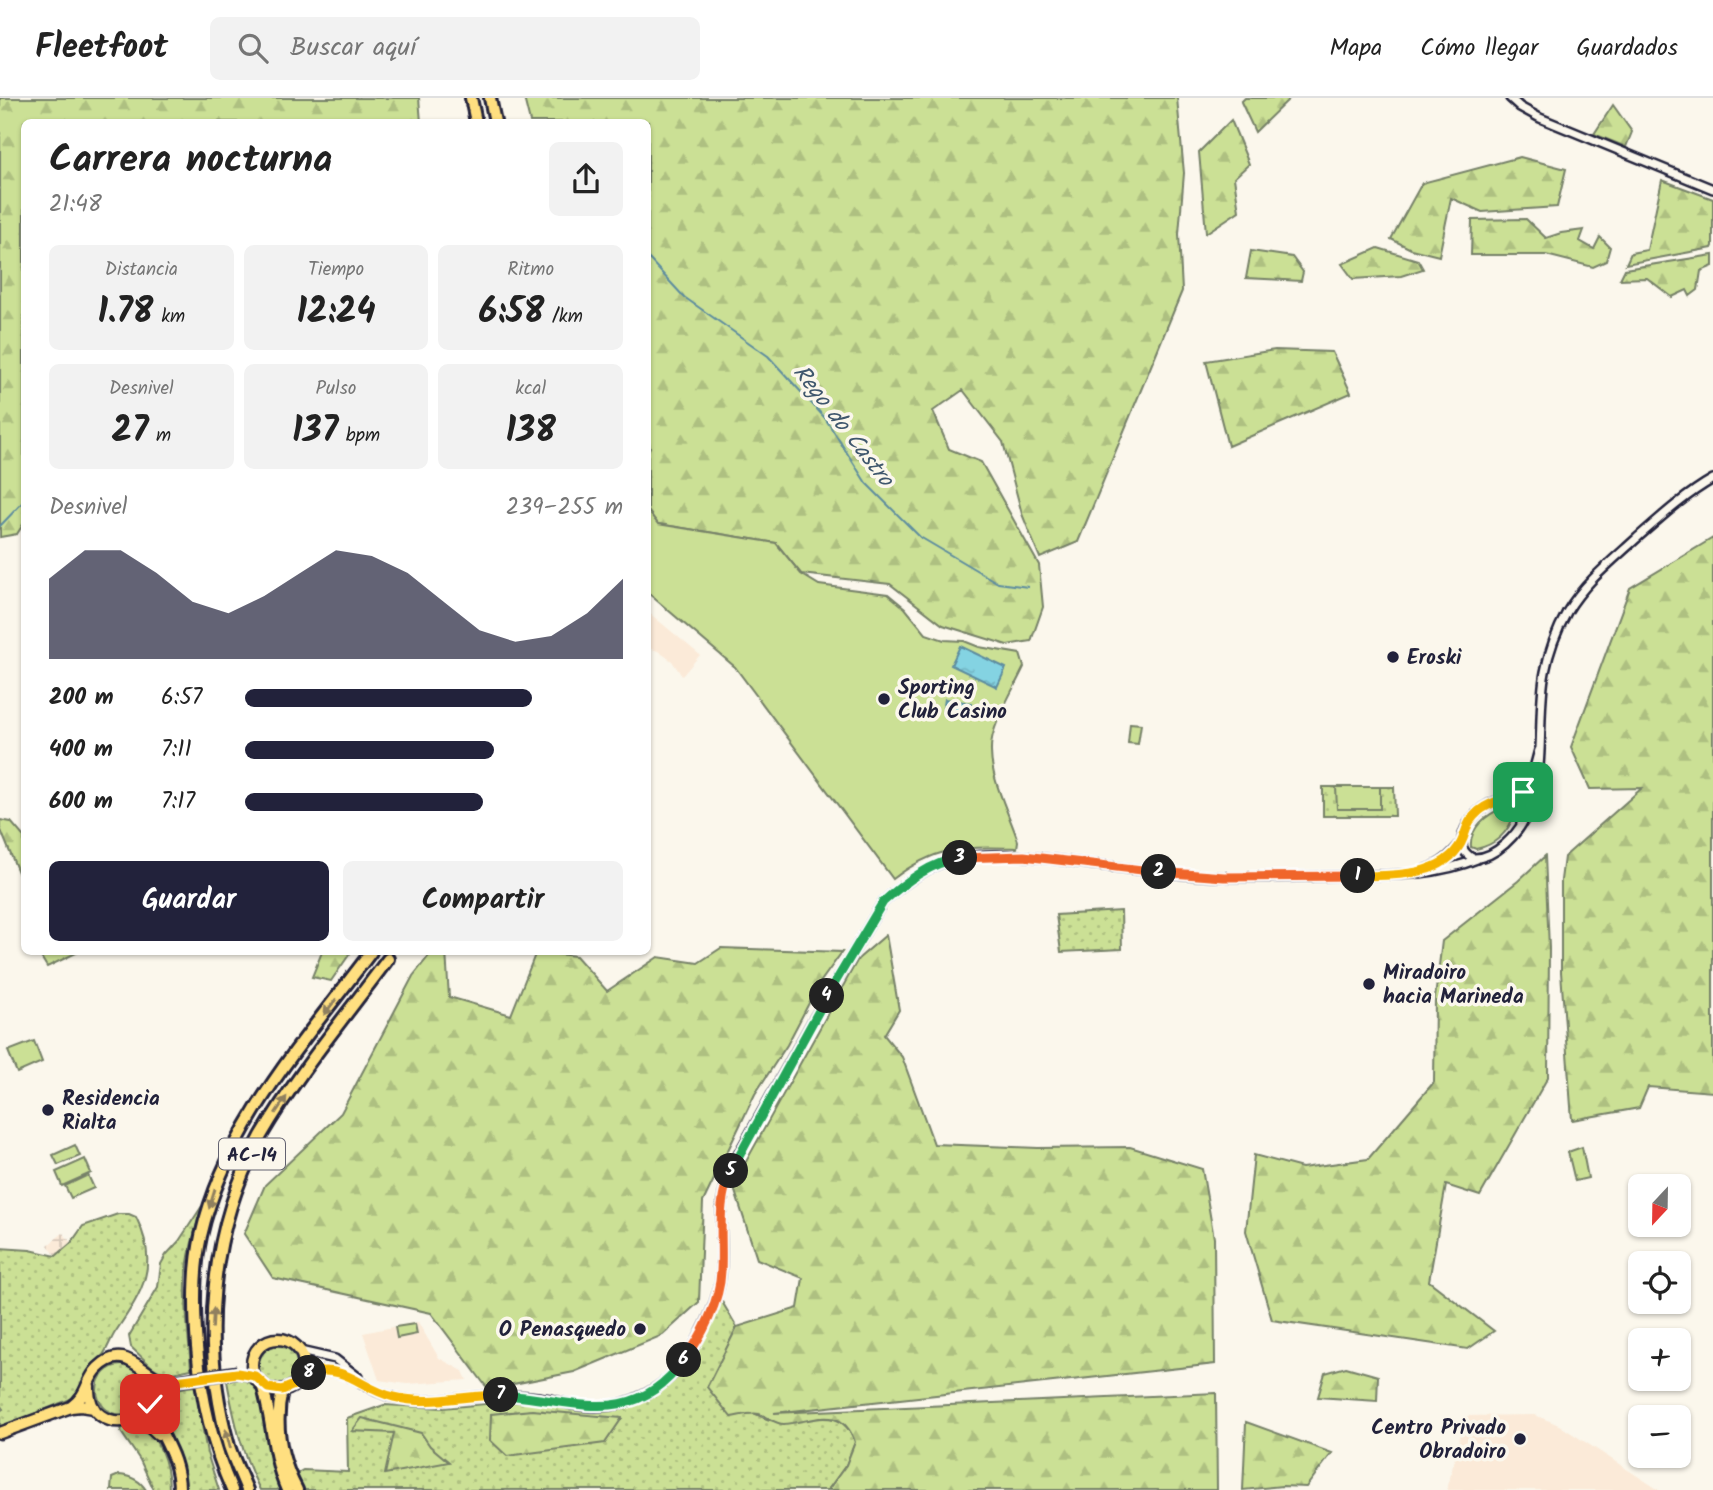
<!DOCTYPE html>
<html lang="es">
<meta charset="utf-8">
<style>
body{margin:0;font-family:Kalam,sans-serif;background:#f2f2f2;color:#222;height:100vh;display:flex;flex-direction:column;font-size:26px;white-space:nowrap}
*{box-sizing:border-box;margin:0}
p{font-size:23px;color:#767676}
.icon{flex:none;width:38px;height:38px;fill:none;stroke:currentColor;stroke-width:2;stroke-linecap:round;stroke-linejoin:round}
.map{position:relative;flex:1;overflow:hidden}
.panel{position:absolute;left:21px;top:21px;width:630px;height:836px;display:flex;flex-direction:column;background:#fff;border-radius:10px;box-shadow:0 2px 5px #0004}
.panel>*{flex:none}
.needle{width:46px;rotate:202deg}
.tools{position:absolute;left:1628px;top:1076px;display:grid;gap:14px}
.tools a{display:grid;place-items:center;width:63px;height:63px;border-radius:10px;background:#fff;box-shadow:0 2px 5px #0004;font-size:35px}
.pin{position:absolute;display:grid;place-items:center;width:60px;height:60px;color:#fff;margin:-30px;border-radius:14px;box-shadow:0 4px 10px #0006}
.km{position:absolute;width:35px;height:35px;margin:-18px;border-radius:50%;background:#222;color:#fff;font-size:19px;line-height:35px;text-align:center}
.round{display:grid;place-items:center;flex:none;width:74px;height:74px;border-radius:10px;background:#f2f2f2}
.headline{display:flex;align-items:center;justify-content:space-between;height:119px;padding:0 28px}
h1{font-size:38px;font-weight:700;line-height:52px}
.stats{display:grid;grid-template-columns:repeat(3,1fr);gap:10px;height:119px;padding:7px 28px}
.stats div{display:grid;align-content:center;border-radius:10px;background:#f2f2f2;text-align:center}
.stats b{font-size:35px;font-weight:700}
.stats small{font-size:19px;font-weight:400}
.stats p{font-size:19px}
.chart{height:196px;padding:14px 28px}
.chart p{display:flex;justify-content:space-between}
.chart svg{width:100%;height:126px;margin-top:7px;fill:#22223b;opacity:.7}
.cta{display:flex;gap:14px;margin-top:auto;padding:14px 28px}
.cta a{flex:1;height:80px;border-radius:10px;background:#22223b;color:#fff;font-size:28px;font-weight:700;line-height:80px;text-align:center}
.cta a+a{background:#f2f2f2;color:#222}
ul{padding:0 28px;list-style:none;font-size:23px}
li{display:grid;grid-template-columns:112px 84px 1fr;align-items:center;height:52px}
li i{height:18px;border-radius:9px;background:#22223b}
header{display:flex;align-items:center;gap:42px;box-sizing:border-box;height:98px;padding:0 35px;background:#fff;border-bottom:2px solid #e0e0e0}
header strong{font-size:33px}
nav{display:flex;gap:38px;margin-inline-start:auto;font-size:24px}
.search{width:490px;height:63px;background:#f2f2f2;display:flex;align-items:center;gap:18px;box-sizing:border-box;padding:0 24px;border-radius:10px;color:#767676;font-size:26px}
.map>svg:first-child{display:block}
.built{fill:#fbead8}
.industrial{fill:url(#industrial-grid)}
.grass{fill:url(#grass-dots);stroke:#768168;stroke-width:2}
.forest{fill:url(#forest-firs);stroke:#768168;stroke-width:2}
.garden{fill:#cbe095;stroke:#768168;stroke-width:2}
.water{fill:url(#water-ripples);stroke:#5d8c9f;stroke-width:2}
.lines{fill:none;stroke-linecap:round;stroke-linejoin:round}
.stream{stroke:#5d8c9f;stroke-width:2}
.minor-casing{stroke:#22223b;stroke-width:12}
.major-casing{stroke:#22223b;stroke-width:15}
.highway-casing{stroke:#22223b;stroke-width:16}
.minor{stroke:#fbf7ec;stroke-width:7}
.major{stroke:#ffdf80;stroke-width:10}
.highway{stroke:#ffdf80;stroke-width:10}
.major-bridge-casing{stroke:#22223b;stroke-width:15;stroke-linecap:butt}
.major-bridge{stroke:#ffdf80;stroke-width:10}
.oneway{fill:#90805e}
.split-1-casing{stroke:#fff;stroke-width:14}
.split-2-casing{stroke:#fff;stroke-width:14}
.split-3-casing{stroke:#fff;stroke-width:14}
.split-4-casing{stroke:#fff;stroke-width:14}
.split-5-casing{stroke:#fff;stroke-width:14}
.split-6-casing{stroke:#fff;stroke-width:14}
.split-7-casing{stroke:#fff;stroke-width:14}
.split-8-casing{stroke:#fff;stroke-width:14}
.split-9-casing{stroke:#fff;stroke-width:14}
.split-1{stroke:#f5b400;stroke-width:9}
.split-2{stroke:#f0652b;stroke-width:9}
.split-3{stroke:#f0652b;stroke-width:9}
.split-4{stroke:#22a559;stroke-width:9}
.split-5{stroke:#22a559;stroke-width:9}
.split-6{stroke:#f0652b;stroke-width:9}
.split-7{stroke:#22a559;stroke-width:9}
.split-8{stroke:#f5b400;stroke-width:9}
.split-9{stroke:#f5b400;stroke-width:9}
.poi-dot{fill:#22223b;stroke:#fbf7ec;stroke-width:2.5}
.labels{text-anchor:middle;stroke-width:7;stroke-linejoin:round;paint-order:stroke}
.shield{fill:#fbf7ec;stroke:#636270;stroke-width:2}
.shield-label{font-size:19px;font-weight:bold;fill:#22223b}
.poi-label{font-size:21px;font-weight:bold;fill:#22223b;stroke:#fbf7ec;text-anchor:start}
.water-label{font-size:23px;font-style:italic;fill:#3f576d;stroke:#fbf7ec}
</style>
<header>
<strong>Fleetfoot</strong>
<div class="search"><svg class="icon" aria-label="search" viewBox="0 0 24 24"><circle cx="10" cy="10" r="6"/><path d="M15 15l6 6"/></svg>Buscar aquí</div>
<nav><a>Mapa</a><a>Cómo llegar</a><a>Guardados</a></nav>
</header>
<div class="map">
<svg width="1713" height="1392" viewBox="0 0 1713 1392">
<defs>
<pattern id="industrial-grid" width="8" height="8" patternUnits="userSpaceOnUse" patternTransform="scale(1.75)"><rect width="8" height="8" fill="#fbead8"/><path d="M0 4h8M4 0v8" fill="none" stroke="#d7c8ba"/></pattern>
<pattern id="grass-dots" width="8" height="8" patternUnits="userSpaceOnUse" patternTransform="scale(1.75)"><rect width="8" height="8" fill="#cbe095"/><path d="M2 2h.1M6 6h.1" fill="none" stroke="#aec081" stroke-width="1.8" stroke-linecap="round"/></pattern>
<pattern id="forest-firs" width="22" height="20" patternUnits="userSpaceOnUse" patternTransform="scale(1.75)"><rect width="22" height="20" fill="#cbe095"/><path d="M5 1l3.5 6h-7zM16 11l3.5 6h-7z" fill="#aec081"/></pattern>
<pattern id="water-ripples" width="26" height="14" patternUnits="userSpaceOnUse" patternTransform="scale(1.75)"><rect width="26" height="14" fill="#84d3e2"/><path d="M2 4q2-2 4 0t4 0M15 11q2-2 4 0t4 0" fill="none" stroke="#72b5c3"/></pattern>
</defs>
<rect width="100%" height="100%" fill="#fbf7ec"/>
<filter id="ink" filterUnits="userSpaceOnUse"><feTurbulence type="fractalNoise" baseFrequency=".0143" numOctaves="2"/><feDisplacementMap in="SourceGraphic" scale="14" xChannelSelector="R" yChannelSelector="G"/><feConvolveMatrix kernelMatrix="1 2 1 2 8 2 1 2 1" color-interpolation-filters="sRGB"/></filter>
<g filter="url(#ink)">
<path class="built" d="M648,514L700,557L682,578L672,563L658,553L648,550Z
M418,1224L439,1260L463,1273L467,1282L407,1286L379,1282L363,1235Z
M1535,1317L1559,1327L1659,1392H1447L1465,1318Z"/>
<path class="industrial" d="M63,1135L72,1145L56,1158L48,1147Z"/>
<path class="grass" d="M1323,689H1394L1395,718H1323Z
M1121,813L1122,851L1061,854L1056,817Z
M202,1108C195,1132 187,1158 186,1184C185,1213 189,1242 191,1271L173,1275L159,1273L152,1269L131,1249L129,1238L158,1189L161,1166L166,1157L179,1143Z
M118,1116H129L136,1119C160,1167 143,1193 116,1233C111,1240 108,1250 103,1257C99,1261 95,1263 91,1268C84,1280 83,1291 73,1300L0,1330V1313L3,1311L0,1307V1150L30,1152L56,1158L71,1145L83,1128Z
M721,1202L737,1229L708,1289C725,1298 753,1317 770,1322C804,1330 839,1301 855,1344L846,1367L828,1392H304L296,1376L303,1372L348,1374L347,1320L384,1307L443,1310L506,1304H540L588,1313L614,1312L647,1302L668,1287L694,1259Z
M259 1267a19 19 0 1 1 38 0a19 19 0 1 1-38 0Z
M97 1292a25 25 0 1 1 50 0a25 25 0 1 1-50 0Z
M240,1281L253,1285L261,1295L269,1355L283,1392H260C242,1357 234,1321 227,1283Z
M195,1288L207,1355L219,1392H185C183,1379 181,1366 177,1353C165,1320 132,1295 195,1288Z
M134,1326C160,1334 169,1368 169,1392H154L140,1362L121,1334L122,1328Z"/>
<path class="forest" d="M0,0H419L421,24H24V425L17,436L0,439Z
M524,0H1177L1184,75L1179,136L1182,193L1078,444L1040,460L1022,416L1003,344L963,292L933,313L949,351L981,364L1039,467L1043,509L1031,543L1007,547L943,527L890,486L801,476L776,445L658,426L648,413V353L650,349L648,338V24H530Z
M1245,0H1290L1255,34L1241,4Z
M1613,7L1632,34L1626,49L1594,36Z
M1231,22L1249,66L1234,80L1239,113L1206,135L1199,54Z
M1520,59L1566,71L1557,109L1482,114L1451,100L1439,158L1411,151L1391,141L1422,85Z
M1662,82L1713,101V148L1712,150L1626,166L1631,155L1647,152Z
M1526,121L1546,140L1561,135L1584,132L1580,143L1594,151L1600,139L1610,149L1606,163L1593,169L1546,157H1471L1472,122Z
M1378,150L1418,162L1423,171L1401,178L1353,181L1342,166Z
M1251,153L1292,159L1303,174L1301,183L1246,180Z
M1713,157V168L1701,173L1698,192L1690,198L1687,192L1672,199L1647,180L1620,181L1625,171Z
M1275,252L1332,254L1351,295L1228,348L1206,263Z
M1713,440V994L1648,989L1639,1010L1572,1022L1561,874V782L1564,759L1642,690L1590,691L1571,649L1630,490Z
M0,722L11,724L24,739V824L20,812V779L0,730Z
M1545,758L1549,850L1548,979L1480,1098L1446,1087L1429,1183L1494,1233L1468,1251L1272,1222L1246,1133L1254,1057L1302,1070L1368,1061L1434,984L1435,900L1442,843L1518,783Z
M886,837L899,912L884,937L902,959L934,1046L1038,1050L1130,1049L1202,1071L1214,1140L1215,1266L774,1315L1216,1295L1217,1392H828L846,1367L855,1344C841,1305 814,1324 784,1326C774,1326 768,1318 759,1316C751,1314 739,1318 731,1319L707,1289L737,1229L798,1210L803,1180L757,1161L733,1087L858,861Z
M721,850L842,854L819,886L787,947L755,996L703,1104L699,1204L663,1237L574,1274L488,1291L431,1215L273,1180L244,1136L265,1087L341,1015L413,878L432,854H446L449,899L511,917L536,854L576,858L607,893L658,859L698,865Z
M38,854H78L47,869Z
M322,854H351L331,883L312,879Z
M1346,1269L1378,1278L1377,1303L1318,1299L1325,1275Z
M532,1312L622,1320L605,1345L507,1358L490,1342L491,1316Z
M362,1320L421,1335L430,1348L449,1364L385,1376L394,1335L352,1333Z
M1246,1324L1332,1355L1306,1389L1282,1388L1243,1392Z
M119,1377C131,1378 140,1382 146,1392H111L112,1380Z"/>
<path class="garden" d="M648,413L658,426L776,445L801,476L819,487L888,496L905,510L926,536L944,542L964,543L979,549L1020,556L1024,569C1014,590 1001,611 994,633C982,668 1008,711 1018,743L1017,750C963,749 938,747 893,781L735,569L648,495Z
M1130,625L1141,626L1138,646L1128,645Z
M1336,689H1380V711H1337Z
M1503,710L1511,711L1514,717C1508,735 1495,747 1476,751L1471,749C1469,730 1487,716 1503,710Z
M34,943L42,964L17,975L8,953Z
M75,1047L80,1058L58,1067L53,1057Z
M1582,1049L1588,1080L1575,1083L1568,1054Z
M85,1061L91,1075L62,1088L56,1074Z
M88,1077L94,1090L71,1100L65,1088Z
M415,1226L417,1236L397,1240L395,1229Z"/>
<path class="water" d="M960,548L1006,570L997,589L951,567Z
M945,601L971,605L969,618L943,614Z"/>
<g class="lines">
<path class="stream" d="M648,160L684,199L768,258L825,320L866,385L920,439L998,485L1028,489
M0,428L24,403"/>
<defs>
<path id="minor" d="M1510,0L1520,9L1540,20L1713,91
M1539,652C1535,665 1532,684 1523,694C1518,699 1509,701 1502,702C1484,705 1468,720 1463,737C1460,748 1463,754 1472,760C1485,761 1495,755 1505,746C1554,703 1534,630 1545,574C1549,553 1557,532 1567,514C1585,484 1612,463 1637,440C1661,419 1685,397 1713,381
M1510,701C1518,708 1523,714 1521,725
M1426,771C1441,767 1451,757 1461,745
M300,1253L335,1261L358,1279
M302,1276C355,1264 354,1291 397,1300C430,1307 464,1298 497,1297C515,1297 533,1298 550,1301C561,1304 571,1307 582,1308C626,1314 671,1289 693,1250C705,1228 719,1201 721,1176C725,1131 713,1113 733,1066L816,917L883,804C904,785 928,767 955,761C1002,751 1051,762 1098,767C1140,772 1182,778 1224,779C1263,780 1302,779 1341,778C1387,777 1434,779 1477,761"/>
<path id="major" d="M252 1267a26 26 0 1 1 52 0a26 26 0 1 1-52 0Z
M89,1288C86,1346 177,1326 146,1273
M71,1309C89,1296 85,1283 98,1270C121,1247 136,1268 155,1279C162,1283 169,1283 176,1283
M0,1335L71,1309L81,1308L94,1310"/>
<path id="highway" d="M471,0L476,24
M490,0L495,24
M262,1286C273,1322 272,1358 287,1392
M282,1292C274,1327 280,1360 297,1392
M150,1306C159,1339 179,1355 179,1392
M131,1323L147,1326L158,1336
M232,1392C212,1347 201,1298 197,1249C194,1212 193,1174 201,1138C226,1028 305,942 371,854
M247,1392C241,1377 234,1363 229,1348C200,1245 209,1132 261,1038C297,976 345,919 388,861"/>
</defs>
<use href="#minor" class="minor-casing"/>
<use href="#major" class="major-casing"/>
<use href="#highway" class="highway-casing"/>
<use href="#minor" class="minor"/>
<use href="#major" class="major"/>
<use href="#highway" class="highway"/>
<defs>
<path id="major-bridge" d="M176,1283L237,1274"/>
</defs>
<use href="#major-bridge" class="major-bridge-casing"/>
<use href="#major-bridge" class="major-bridge"/>
</g>
<defs><path id="oneway-solid" d="M-6-.8H1V-3.2L6.5 0L1 3.2V.8H-6Z" transform="scale(1.75)"/></defs>
<g class="oneway">
<use href="#oneway-solid" transform="translate(330 909) rotate(127)"/>
<use href="#oneway-solid" transform="translate(281 1007) rotate(-56)"/>
<use href="#oneway-solid" transform="translate(212 1101) rotate(107)"/>
<use href="#oneway-solid" transform="translate(213 1220) rotate(-87)"/>
<use href="#oneway-solid" transform="translate(228 1341) rotate(-104)"/>
</g>
</g>
<g class="lines" filter="url(#ink)">
<defs>
<path id="split-1" d="M1358,778C1392,777 1442,780 1461,745C1468,731 1465,725 1479,713C1492,702 1508,702 1523,694"/>
<path id="split-2" d="M1159,774L1224,779L1358,778"/>
<path id="split-3" d="M960,760L1024,758L1159,774"/>
<path id="split-4" d="M827,898L883,804C905,784 931,764 960,760"/>
<path id="split-5" d="M731,1073L827,898"/>
<path id="split-6" d="M684,1262C702,1239 720,1203 721,1173C723,1138 716,1106 731,1073"/>
<path id="split-7" d="M501,1297C573,1300 631,1334 684,1262"/>
<path id="split-8" d="M309,1275C348,1266 360,1291 394,1299C430,1308 465,1297 501,1297"/>
<path id="split-9" d="M150,1306L152,1298L176,1283L237,1275L255,1278L268,1290L282,1292L294,1287L302,1276L309,1275"/>
</defs>
<use href="#split-1" class="split-1-casing"/>
<use href="#split-2" class="split-2-casing"/>
<use href="#split-3" class="split-3-casing"/>
<use href="#split-4" class="split-4-casing"/>
<use href="#split-5" class="split-5-casing"/>
<use href="#split-6" class="split-6-casing"/>
<use href="#split-7" class="split-7-casing"/>
<use href="#split-8" class="split-8-casing"/>
<use href="#split-9" class="split-9-casing"/>
<use href="#split-1" class="split-1"/>
<use href="#split-2" class="split-2"/>
<use href="#split-3" class="split-3"/>
<use href="#split-4" class="split-4"/>
<use href="#split-5" class="split-5"/>
<use href="#split-6" class="split-6"/>
<use href="#split-7" class="split-7"/>
<use href="#split-8" class="split-8"/>
<use href="#split-9" class="split-9"/>
</g>
<g class="poi-dot">
<circle cx="1393" cy="559" r="7"/>
<circle cx="884" cy="601" r="7"/>
<circle cx="1369" cy="886" r="7"/>
<circle cx="48" cy="1012" r="7"/>
<circle cx="640" cy="1231" r="7"/>
<circle cx="1520" cy="1341" r="7"/>
</g>
<g class="labels">
<rect class="shield" x="219" y="1040.5" width="66" height="31" rx="5"/>
<g class="shield-label">
<text x="252" y="1063">AC-14</text>
</g>
<g class="poi-label">
<text x="1407" y="566">Eroski</text>
<text x="898" y="596">Sporting<tspan x="898" dy="24">Club Casino</tspan></text>
<text x="1383" y="881">Miradoiro<tspan x="1383" dy="24">hacia Marineda</tspan></text>
<text x="62" y="1007">Residencia<tspan x="62" dy="24">Rialta</tspan></text>
<text x="626" y="1238" text-anchor="end">O Penasquedo</text>
<text x="1506" y="1336" text-anchor="end">Centro Privado<tspan x="1506" dy="24">Obradoiro</tspan></text>
</g>
<g class="water-label">
<text transform="translate(844 327) rotate(52)" y="8">Rego do Castro</text>
</g>
</g>
</svg>
<div class="tools">
<a><svg class="needle" viewBox="-14 -14 28 28"><path d="M0-13l5 13h-10z" fill="#e53935"/><path d="M0 13l5-13h-10z" fill="#767676"/></svg></a>
<a><svg class="icon" aria-label="locate" viewBox="0 0 24 24"><circle cx="12" cy="12" r="6"/><path d="M12 2v4M12 18v4M2 12h4M18 12h4"/></svg></a>
<a>+</a>
<a>−</a>
</div>
<div class="pin" style="left:1523px;top:694px;background:#1e9e55"><svg class="icon" aria-label="arrive" viewBox="0 0 24 24"><path d="M6 21V4h12l-3 4 3 4H6"/></svg></div>
<div class="pin" style="left:150px;top:1306px;background:#d93025"><svg class="icon" aria-label="check" viewBox="0 0 24 24"><path d="M5 12l5 5 9-10"/></svg></div>
<b class="km" style="left:1358px;top:778px">1</b>
<b class="km" style="left:1159px;top:774px">2</b>
<b class="km" style="left:960px;top:760px">3</b>
<b class="km" style="left:827px;top:898px">4</b>
<b class="km" style="left:731px;top:1073px">5</b>
<b class="km" style="left:684px;top:1262px">6</b>
<b class="km" style="left:501px;top:1297px">7</b>
<b class="km" style="left:309px;top:1275px">8</b>
<section class="panel">
<div class="headline"><div><h1>Carrera nocturna</h1><p>21:48</p></div><a class="round"><svg class="icon" aria-label="share" viewBox="0 0 24 24"><path d="M12 15V3M7 8l5-5 5 5M5 13v7h14v-7"/></svg></a></div>
<div class="stats">
<div><p>Distancia</p><b>1.78<small> km</small></b></div>
<div><p>Tiempo</p><b>12:24</b></div>
<div><p>Ritmo</p><b>6:58<small> /km</small></b></div>
</div>
<div class="stats">
<div><p>Desnivel</p><b>27<small> m</small></b></div>
<div><p>Pulso</p><b>137<small> bpm</small></b></div>
<div><p>kcal</p><b>138</b></div>
</div>
<div class="chart"><p><span>Desnivel</span>239–255 m</p>
<svg viewBox="0 0 160 44" preserveAspectRatio="none"><path d="M0 44V16L10 6L20 6L30 14L40 24L50 28L60 22L70 14L80 6L90 8L100 14L110 24L120 34L130 38L140 36L150 28L160 16V44z"/></svg>
</div>
<ul>
<li><b>200 m</b>6:57<i style="width:76%"></i></li>
<li><b>400 m</b>7:11<i style="width:66%"></i></li>
<li><b>600 m</b>7:17<i style="width:63%"></i></li>
</ul>
<div class="cta"><a>Guardar</a><a>Compartir</a></div>
</section>
</div>
